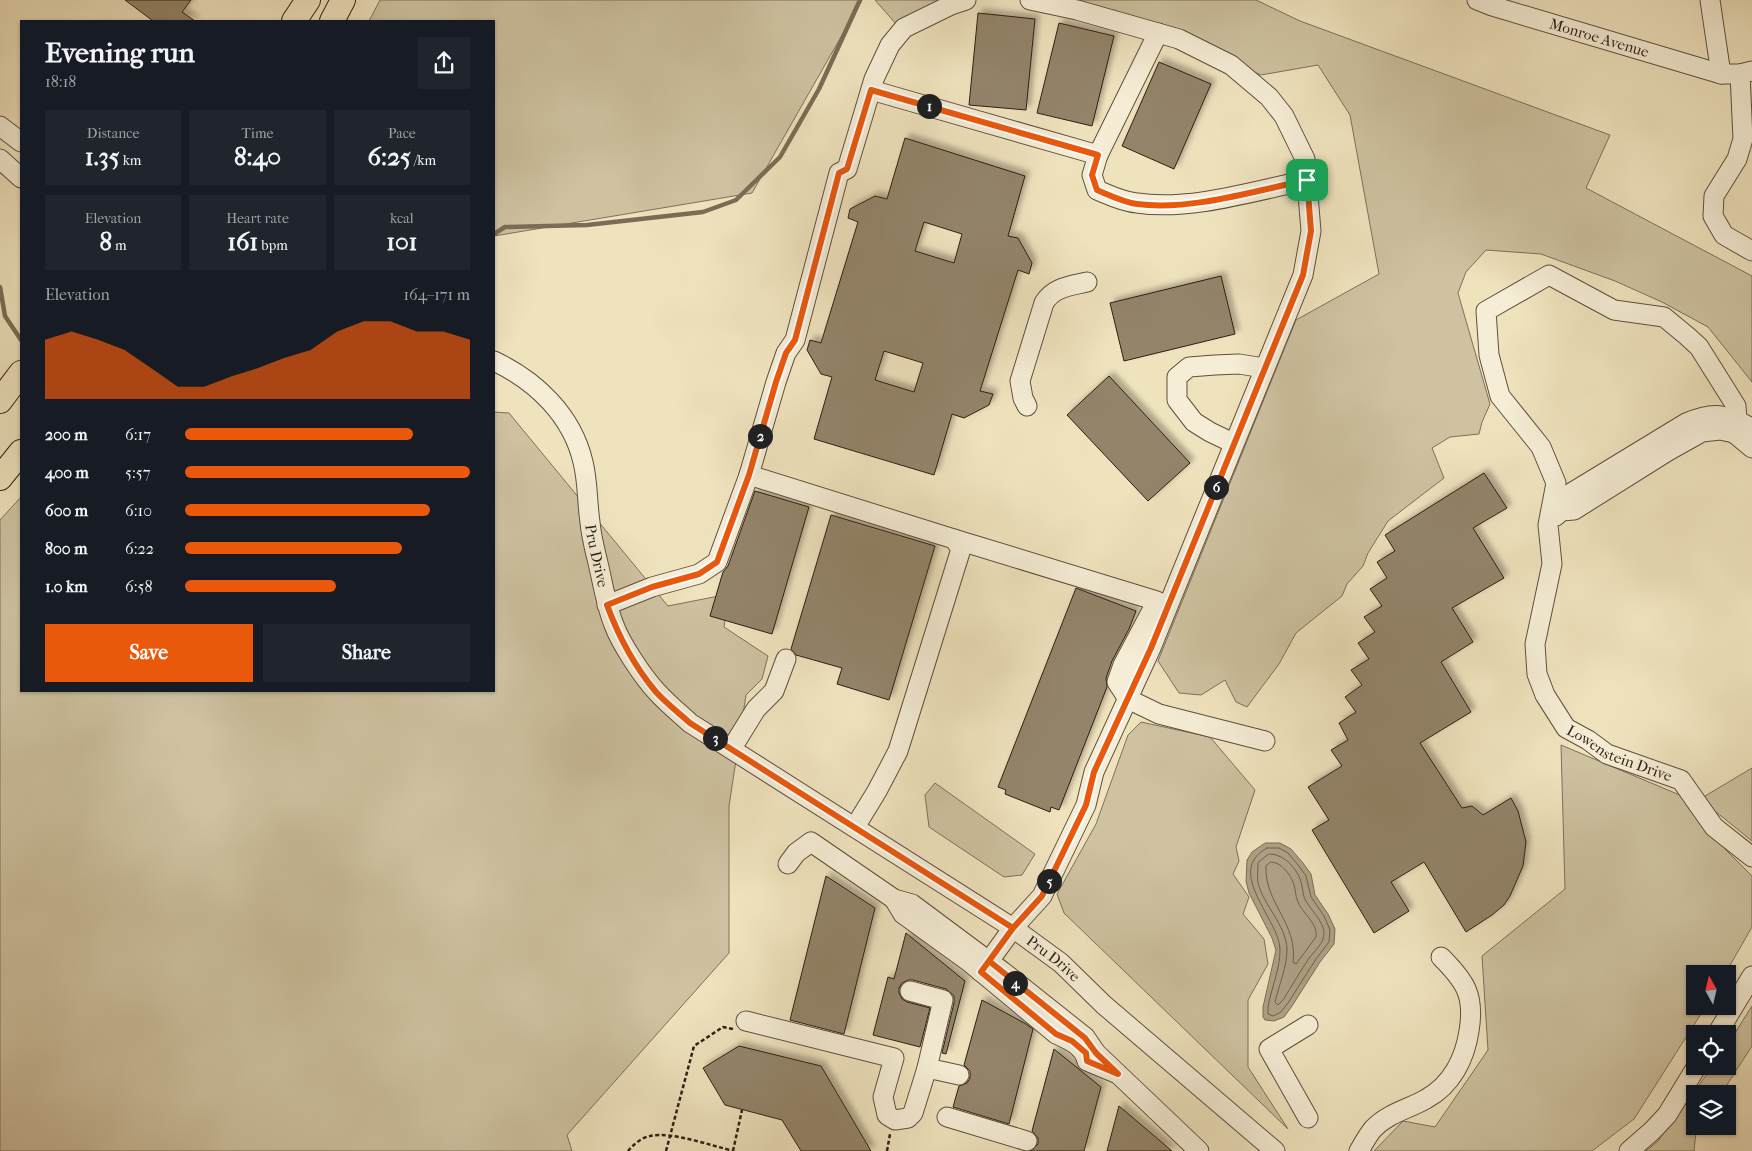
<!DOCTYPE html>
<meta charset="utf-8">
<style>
body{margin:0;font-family:"IM FELL French Canon",serif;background:#20242c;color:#f1f3f6;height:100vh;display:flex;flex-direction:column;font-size:19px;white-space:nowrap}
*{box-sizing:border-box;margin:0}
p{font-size:16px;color:#9ea1a6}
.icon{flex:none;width:28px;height:28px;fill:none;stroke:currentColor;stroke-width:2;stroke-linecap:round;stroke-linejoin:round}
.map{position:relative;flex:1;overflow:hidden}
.sheet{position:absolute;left:20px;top:20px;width:475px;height:672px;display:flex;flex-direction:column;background:#171b24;border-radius:0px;box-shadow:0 1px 4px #0004}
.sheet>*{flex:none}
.needle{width:32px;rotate:352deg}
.buttons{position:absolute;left:1686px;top:965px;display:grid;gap:10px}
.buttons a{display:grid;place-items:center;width:50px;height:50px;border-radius:0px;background:#171b24;box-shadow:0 1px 4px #0004;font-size:25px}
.pin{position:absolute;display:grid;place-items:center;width:42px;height:42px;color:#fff;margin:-21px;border-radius:10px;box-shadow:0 2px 8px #0006}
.km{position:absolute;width:25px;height:25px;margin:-12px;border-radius:50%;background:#222;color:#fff;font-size:14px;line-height:25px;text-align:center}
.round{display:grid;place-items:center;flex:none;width:52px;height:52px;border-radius:0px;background:#20242c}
.summary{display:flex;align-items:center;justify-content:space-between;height:85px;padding:0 25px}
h1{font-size:28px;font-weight:700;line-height:38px}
.figures{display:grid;grid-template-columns:repeat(3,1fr);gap:8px;height:85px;padding:5px 25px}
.figures div{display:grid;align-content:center;border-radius:0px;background:#20242c;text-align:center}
.figures b{font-size:25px;font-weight:700}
.figures small{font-size:14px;font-weight:400}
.figures p{font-size:14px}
.chart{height:140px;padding:10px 25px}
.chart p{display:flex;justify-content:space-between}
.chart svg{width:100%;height:90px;margin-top:5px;fill:#ea580c;opacity:.7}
.primary-button{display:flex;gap:10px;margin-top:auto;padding:10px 25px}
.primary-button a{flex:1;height:58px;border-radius:0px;background:#ea580c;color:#fff;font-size:20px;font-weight:700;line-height:58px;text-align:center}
.primary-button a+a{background:#20242c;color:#f1f3f6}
ul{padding:0 25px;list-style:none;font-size:16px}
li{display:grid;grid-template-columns:80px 60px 1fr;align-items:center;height:38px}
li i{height:12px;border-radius:6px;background:#ea580c}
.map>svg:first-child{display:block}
.green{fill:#cec2a1;stroke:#7e705a}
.water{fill:#aea084;stroke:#7b6c56}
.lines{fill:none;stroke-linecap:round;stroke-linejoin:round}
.shore{stroke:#6e5f4b;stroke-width:1}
.stream{stroke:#7b6c56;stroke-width:4.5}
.building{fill:#93846b;stroke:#2f1e12;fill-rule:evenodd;filter:url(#shadow)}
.minor-casing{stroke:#5f4f3d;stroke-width:21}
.major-casing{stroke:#2f1e12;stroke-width:26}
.path{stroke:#2f1e12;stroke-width:2.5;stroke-dasharray:4 2.5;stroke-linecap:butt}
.minor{stroke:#f5edd5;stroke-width:19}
.major{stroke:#efe3be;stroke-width:24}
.route-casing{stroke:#fff;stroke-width:10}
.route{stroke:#ea580c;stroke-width:6}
.labels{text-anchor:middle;stroke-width:4;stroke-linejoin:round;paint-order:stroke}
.street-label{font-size:15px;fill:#2f1e12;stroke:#f5edd5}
</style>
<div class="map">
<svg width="1752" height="1151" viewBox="0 0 1752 1151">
<defs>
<filter id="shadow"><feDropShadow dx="4.5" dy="-4.5" stdDeviation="2.5" flood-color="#0004"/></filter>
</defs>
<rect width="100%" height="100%" fill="#efe3be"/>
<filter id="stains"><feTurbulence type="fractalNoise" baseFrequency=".004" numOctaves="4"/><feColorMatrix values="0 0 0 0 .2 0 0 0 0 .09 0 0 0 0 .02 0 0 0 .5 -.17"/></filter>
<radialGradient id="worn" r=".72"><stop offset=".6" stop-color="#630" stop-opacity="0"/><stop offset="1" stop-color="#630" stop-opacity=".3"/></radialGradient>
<path class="green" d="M380,0H862L752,193L494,236V21H369Z
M875,0H954L897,25Z
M1035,0H1256L1300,21L1610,135L1586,188L1752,276V382L1708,327L1662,302L1615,281L1541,254L1486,250L1466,272L1458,293L1490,404L1482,422L1479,434L1450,437L1432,448L1444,478L1388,521L1368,553L1363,566L1347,584L1342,596L1296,633L1279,664L1247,707L1236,702L1225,680L1201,695L1179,693L1158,661L1296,320L1379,274L1350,115L1318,65L1261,75L1114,10Z
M494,412L509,413L668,606L729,594L724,627L768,656L762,679L746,695L729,806V953L567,1135L572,1151H0V520L21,497V691H494Z
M1141,722L1210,737L1255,790L1236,847L1239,861L1233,874L1249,897L1243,914L1264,939L1268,964L1248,1000V1067L1288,1129L1064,913L1057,894L1096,824L1128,735Z
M1561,745L1694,801L1710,834L1752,876V927L1725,974H1695V1006H1706L1634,1119L1592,1151H1374L1403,1121L1435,1127L1488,1050L1482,956L1565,889Z
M1752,768V841L1700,799Z
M935,783L1035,854L1022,875L1004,877L929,827L925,795Z
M1752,1006V1046L1721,1094H1695V1126H1700L1696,1132L1694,1151H1646L1657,1142L1713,1066H1728V1044Z"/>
<path class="water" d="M1265,843H1280L1291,849L1303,863L1311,874L1315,895L1328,914L1335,929L1334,944L1320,962L1292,1006L1284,1017L1274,1021L1265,1020L1263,1017V1007L1276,950L1272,938L1249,893L1246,881L1247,860L1252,852Z"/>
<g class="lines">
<path class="shore" d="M1267,848H1279L1288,853L1299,866L1306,876L1311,897L1324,916L1330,930L1329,942L1316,959L1288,1003L1281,1012L1273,1016L1268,1014V1007C1271,989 1280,969 1280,951C1281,920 1223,872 1267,848Z
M1269,854C1283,854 1295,866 1300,879C1303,886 1302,895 1306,901C1312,912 1328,925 1323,939C1321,945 1314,952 1310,957C1300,971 1292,986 1283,1000L1278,1005L1275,1002C1279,985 1287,967 1287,949C1286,925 1264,906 1258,883C1257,876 1258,870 1258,863Z
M1271,862C1281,862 1290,874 1293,882C1296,889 1295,896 1298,902C1303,914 1318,923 1316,937L1296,964L1293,962C1298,923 1264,903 1266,866Z"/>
<path class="stream" d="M494,234L505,227L587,225L703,212L736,200L780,157L819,89L860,0
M0,287L5,316L21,340"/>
</g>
<path class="building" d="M125,0H191L182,12L195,21H153Z
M978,13L1035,19L1026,110L969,105Z
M1059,23L1114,36L1092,126L1037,113Z
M1159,62L1211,84L1174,169L1122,146Z
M905,138L1025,176L1008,236L1018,238L1032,263L1029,274L1018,270L980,391L993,394L989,405L964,418L952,414L934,475L814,439L832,377L821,374L807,350L810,340L821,343L858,222L848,218L850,209L875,196L887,199ZM924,222L962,234L954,263L915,251ZM884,351L923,363L914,392L875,380Z
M1221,276L1235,334L1124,361L1110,303Z
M1109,376L1190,463L1148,501L1067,415Z
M1484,473L1507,508L1473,528L1504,578L1452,608L1473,642L1441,662L1471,712L1420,743L1462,808L1472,806L1483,815L1511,798L1518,811L1526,842L1523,866L1510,896L1504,905L1492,915L1466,932L1424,862L1391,882L1409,911L1374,933L1312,830L1329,820L1308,787L1342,766L1331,750L1348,740L1339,723L1356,712L1345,697L1362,685L1351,670L1369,659L1358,643L1375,632L1364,617L1382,606L1370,589L1387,578L1377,562L1395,551L1385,535Z
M755,491L809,507L772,634L710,616L723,572L728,566Z
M831,515L935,546L889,700L837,684L842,668L796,655L791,649Z
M1076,588L1136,611L1129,629L1112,661L1106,678L1107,687L1059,810L1051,807L1050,812L1005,794L1006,790L998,787Z
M826,876L875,908L844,1034L790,1020Z
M906,933L965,981L946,1054L942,1053L954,1003V996L946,989L913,980H908L902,983L899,988V993L902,999L907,1002L930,1008L920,1047L873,1035L888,977L894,979Z
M982,1000L1026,1024L1033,1029L1009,1124L953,1107L959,1086L967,1083L970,1078V1071L964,1065Z
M739,1046L821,1066L871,1151H801L782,1120L725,1105L703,1068Z
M1054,1049L1101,1087L1084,1151H1031L1038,1144V1138L1032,1131Z
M1119,1106L1172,1151H1107Z"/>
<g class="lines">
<defs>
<g id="minor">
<path id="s1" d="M1477,0L1492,6L1721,74H1740L1752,71"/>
<path d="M1710,0L1721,74"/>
<path d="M1740,74L1743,139L1737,159L1714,196L1713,216L1724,235L1752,251"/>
<path d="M871,90L1098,155L1092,175L1097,190C1109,195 1123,202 1137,203C1190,211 1254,191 1307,180"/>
<path d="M0,126L21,142"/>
<path d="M1098,155L1158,33"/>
<path d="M0,159L21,178"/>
<path id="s2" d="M494,361C536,381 572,415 583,462C588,482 587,502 590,522C591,536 595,550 598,563C603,584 606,605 614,625C621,644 643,677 657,692C667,703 679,713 690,723L1013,928L1061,963L1104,1005L1275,1151"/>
<path d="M1027,406L1023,398L1020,381L1044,303C1053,287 1071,286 1087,282"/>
<path id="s3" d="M1734,433L1737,420L1736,406L1699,347L1687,336L1664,317L1614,310L1549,275L1486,311L1489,355L1500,396L1541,447L1556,483L1548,525L1552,564L1535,644L1537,674L1545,695L1566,728L1588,740L1607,754L1681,780L1714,827L1752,857"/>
<path d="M1233,443L1210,432L1194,422L1177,400V377L1189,367L1215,365L1239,364L1264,368"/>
<path d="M749,475L954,539L961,549L898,751L877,791L855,827"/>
<path d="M1561,511L1574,510L1668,451L1702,432L1720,430L1734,433L1752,448"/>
<path d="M1556,516L1561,511L1566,496L1686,423C1715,411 1724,414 1752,428"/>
<path d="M954,539L1157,601L1123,665L1117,682L1128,699L1159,714L1265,741"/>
<path d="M607,605L652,587L699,574L717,562L749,475L776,382L786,353L795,340L839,173L847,169L874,79L890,45L904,28L951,5L966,0"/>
<path d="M732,748L756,709L774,691L786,659"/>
<path d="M788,864L796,853L811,842L894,899"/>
<path d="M981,972L1013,928L1042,896L1086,805L1094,772L1151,648L1303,275L1311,231L1305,159L1284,116L1269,97L1231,65L1179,39L1077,10L1030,0"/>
<path d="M910,991L943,1000L927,1068L959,1075"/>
<path d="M746,1021L894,1058L883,1097L887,1115L895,1120L908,1118L913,1113L927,1068"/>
<path d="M1717,1034L1752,976"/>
<path d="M1118,1074L1087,1061C1084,1046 1069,1040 1056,1034L968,961L903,914L894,899L912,904L1002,971L1085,1037L1096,1053L1199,1151"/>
<path d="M947,1117L1027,1141"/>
<path d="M1308,1118L1269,1049L1308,1025"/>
<path d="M1359,1151C1363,1144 1368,1135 1373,1129C1388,1113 1409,1109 1426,1099C1452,1085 1465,1058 1469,1031C1475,995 1465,981 1441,957"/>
<path d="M1629,1151L1652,1131L1667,1115L1697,1066"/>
</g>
<path id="major" d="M294,21L308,0
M332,21L343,0
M0,401L21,373
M0,478L21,452"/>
</defs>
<use href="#minor" class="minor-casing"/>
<use href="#major" class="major-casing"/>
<path class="path" d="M628,1151C633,1145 642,1137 650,1136C671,1131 712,1146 734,1151
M666,1151L694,1046L723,1027L733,1029
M733,1151L742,1110
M887,1151L890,1134"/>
<use href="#minor" class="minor"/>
<use href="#major" class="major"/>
</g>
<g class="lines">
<defs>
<path id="route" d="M1307,180C1254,191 1190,211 1137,204C1123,202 1109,195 1097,190L1092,175L1098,155L871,90L847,169L839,173L795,340L786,353L776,382L749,475L717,562L699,574L652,587L607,605C618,635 635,667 656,692C666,703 679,713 690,723L1013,928L989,961L1085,1038L1096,1053L1118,1074L1087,1061L1086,1053L1072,1041L1056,1034L981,972L1013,928L1042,896L1086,805L1094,772L1151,648L1303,275L1311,231L1307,180"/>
</defs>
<use href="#route" class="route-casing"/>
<use href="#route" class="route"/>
</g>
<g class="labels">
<g class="street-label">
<text dy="5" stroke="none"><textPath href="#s1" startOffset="128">Monroe Avenue</textPath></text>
<text dy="5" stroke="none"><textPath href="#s2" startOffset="234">Pru Drive</textPath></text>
<text dy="5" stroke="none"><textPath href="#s3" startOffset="846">Lowenstein Drive</textPath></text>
<text dy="5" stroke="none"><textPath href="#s2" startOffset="864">Pru Drive</textPath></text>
</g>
</g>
<rect width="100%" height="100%" filter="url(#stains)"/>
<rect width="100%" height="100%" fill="url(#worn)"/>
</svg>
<div class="buttons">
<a><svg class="needle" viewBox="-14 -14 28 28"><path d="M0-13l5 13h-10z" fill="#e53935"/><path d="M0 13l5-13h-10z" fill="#9ea1a6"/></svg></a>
<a><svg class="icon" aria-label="locate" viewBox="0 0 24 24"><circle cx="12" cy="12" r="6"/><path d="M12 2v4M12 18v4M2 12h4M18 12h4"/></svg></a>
<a><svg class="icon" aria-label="layers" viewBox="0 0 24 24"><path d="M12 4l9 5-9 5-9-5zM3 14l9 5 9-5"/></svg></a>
</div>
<div class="pin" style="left:1307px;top:180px;background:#1e9e55"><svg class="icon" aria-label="arrive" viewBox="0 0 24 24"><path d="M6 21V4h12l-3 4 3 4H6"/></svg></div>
<b class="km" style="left:929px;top:106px">1</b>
<b class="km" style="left:760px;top:436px">2</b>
<b class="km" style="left:715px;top:738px">3</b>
<b class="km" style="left:1015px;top:983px">4</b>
<b class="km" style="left:1049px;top:881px">5</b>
<b class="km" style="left:1216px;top:487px">6</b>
<section class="sheet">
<div class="summary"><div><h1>Evening run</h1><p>18:18</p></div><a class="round"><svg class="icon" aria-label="share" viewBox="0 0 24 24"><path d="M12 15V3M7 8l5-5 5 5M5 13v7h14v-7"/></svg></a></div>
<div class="figures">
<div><p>Distance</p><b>1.35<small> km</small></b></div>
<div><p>Time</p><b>8:40</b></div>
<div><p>Pace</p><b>6:25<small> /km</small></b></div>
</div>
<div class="figures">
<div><p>Elevation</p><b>8<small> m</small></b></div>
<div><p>Heart rate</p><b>161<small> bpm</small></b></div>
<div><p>kcal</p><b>101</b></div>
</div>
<div class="chart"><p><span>Elevation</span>164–171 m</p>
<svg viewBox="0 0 160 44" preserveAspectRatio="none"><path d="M0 44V15L10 11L20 15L30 20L40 29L50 38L60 38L70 33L80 29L90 24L100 20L110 11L120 6L130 6L140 11L150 11L160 15V44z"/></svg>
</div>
<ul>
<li><b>200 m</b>6:17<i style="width:80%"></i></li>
<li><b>400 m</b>5:57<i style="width:100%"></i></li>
<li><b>600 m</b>6:10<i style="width:86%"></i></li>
<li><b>800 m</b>6:22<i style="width:76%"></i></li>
<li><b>1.0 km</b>6:58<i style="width:53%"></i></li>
</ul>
<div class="primary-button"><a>Save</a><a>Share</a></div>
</section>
</div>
